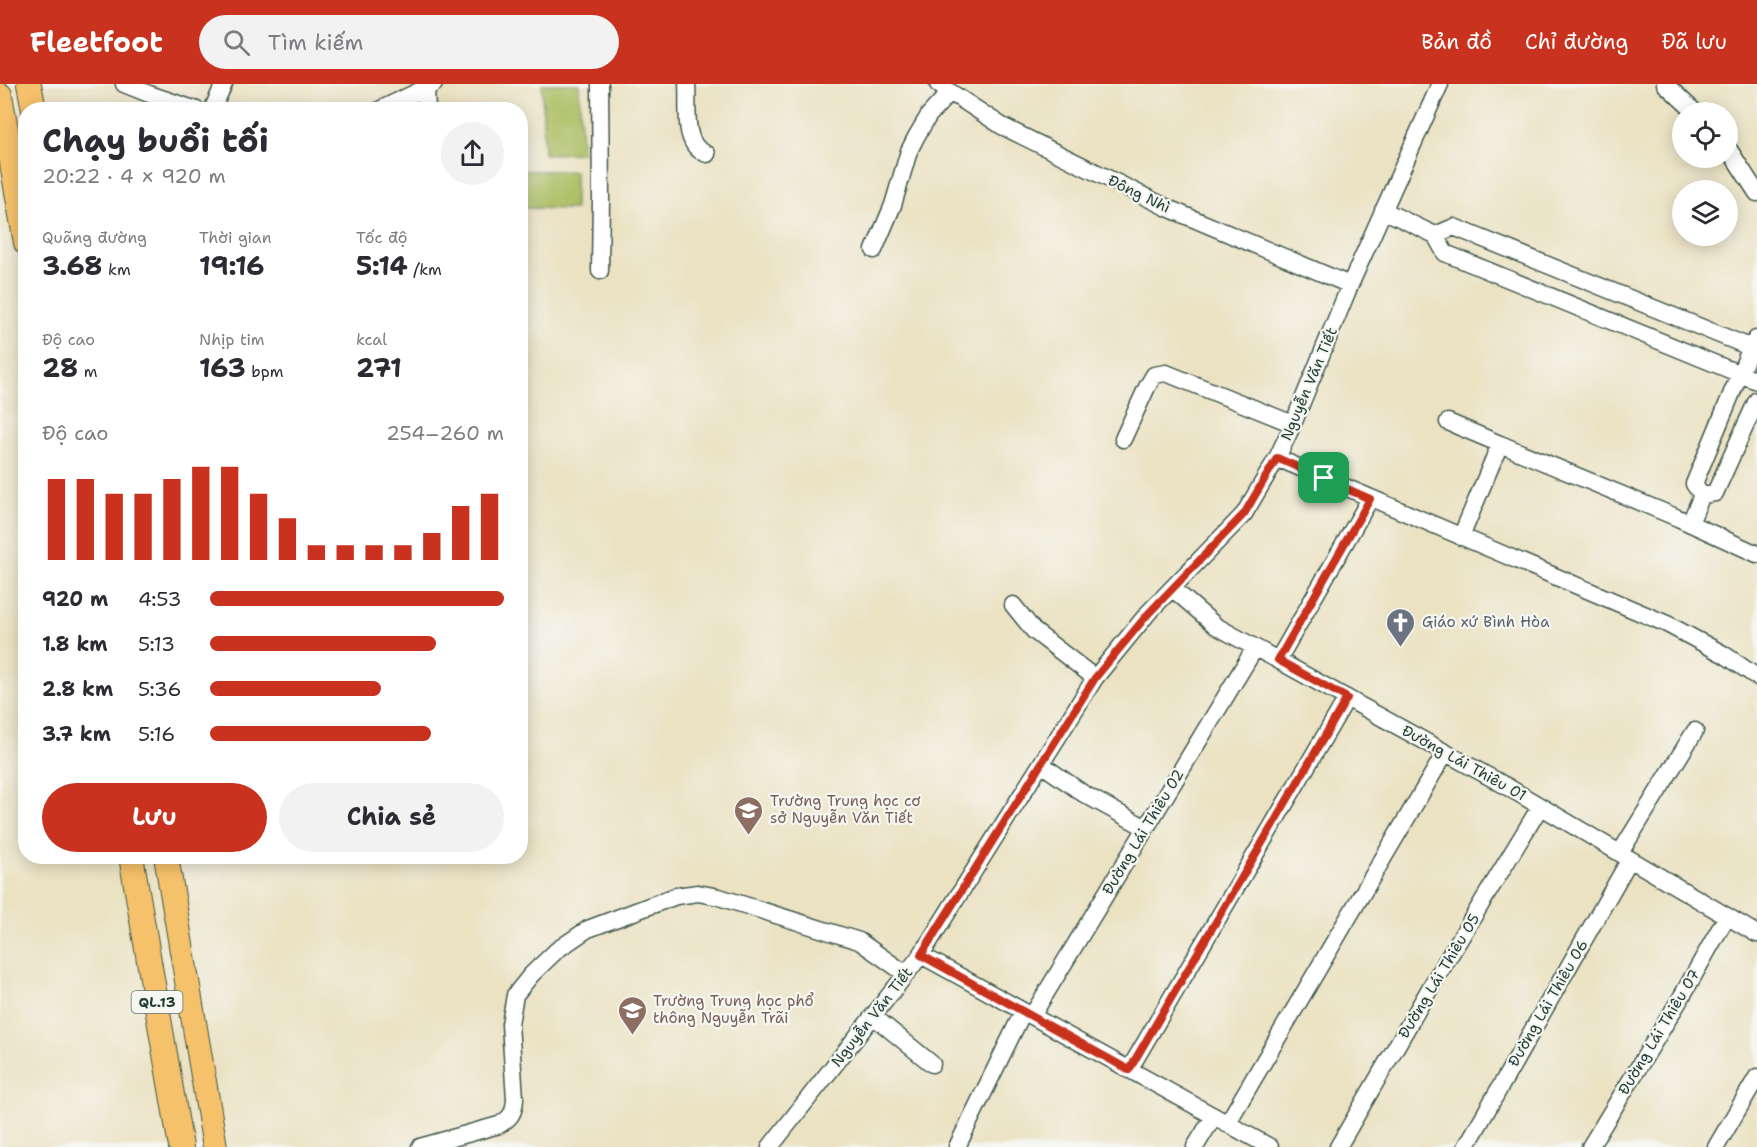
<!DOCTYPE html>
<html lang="vi">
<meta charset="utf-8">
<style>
body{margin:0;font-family:"Shantell Sans",sans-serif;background:#f2f2f3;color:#2b2b33;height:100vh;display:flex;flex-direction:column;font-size:22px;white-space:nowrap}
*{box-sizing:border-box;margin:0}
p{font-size:20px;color:#7c7c81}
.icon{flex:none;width:33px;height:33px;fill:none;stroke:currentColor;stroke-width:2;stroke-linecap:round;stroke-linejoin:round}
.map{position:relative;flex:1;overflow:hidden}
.sheet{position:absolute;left:18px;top:18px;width:510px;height:762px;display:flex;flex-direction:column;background:#fff;border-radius:24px;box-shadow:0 3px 15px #0003}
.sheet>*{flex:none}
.tools{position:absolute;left:1672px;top:18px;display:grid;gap:12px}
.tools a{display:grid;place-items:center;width:66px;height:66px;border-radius:50%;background:#fff;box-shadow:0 3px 15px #0003;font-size:30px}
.pin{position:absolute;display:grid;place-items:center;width:51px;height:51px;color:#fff;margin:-26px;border-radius:12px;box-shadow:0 3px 9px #0006}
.round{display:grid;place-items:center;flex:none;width:63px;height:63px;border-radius:32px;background:#f2f2f3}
.headline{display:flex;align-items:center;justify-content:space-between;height:102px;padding:0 24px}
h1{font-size:33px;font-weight:700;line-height:45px}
.figures{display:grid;grid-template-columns:repeat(3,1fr);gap:9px;height:102px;padding:6px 24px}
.figures div{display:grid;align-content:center}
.figures b{font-size:26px;font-weight:700}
.figures small{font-size:16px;font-weight:400}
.figures p{font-size:16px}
.chart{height:168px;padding:12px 24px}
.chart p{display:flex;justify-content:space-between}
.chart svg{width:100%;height:108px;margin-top:6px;stroke:#c8321e;stroke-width:6}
.primary-button{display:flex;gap:12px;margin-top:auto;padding:12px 24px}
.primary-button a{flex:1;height:69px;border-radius:36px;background:#c8321e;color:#fff;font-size:24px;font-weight:700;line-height:69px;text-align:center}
.primary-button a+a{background:#f2f2f3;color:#2b2b33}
ul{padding:0 24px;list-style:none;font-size:20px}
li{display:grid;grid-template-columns:96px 72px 1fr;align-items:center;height:45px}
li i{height:15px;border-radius:8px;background:#c8321e}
header{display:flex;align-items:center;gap:36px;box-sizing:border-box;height:84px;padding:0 30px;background:#c8321e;color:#fff}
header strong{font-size:28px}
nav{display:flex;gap:33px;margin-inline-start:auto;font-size:21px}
.search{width:420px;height:54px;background:#f2f2f3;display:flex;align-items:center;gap:15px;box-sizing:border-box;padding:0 21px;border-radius:33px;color:#7c7c81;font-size:22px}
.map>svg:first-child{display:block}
.green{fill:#aabc5f;stroke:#647c4a;stroke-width:1.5}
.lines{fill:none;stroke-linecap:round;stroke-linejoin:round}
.minor-casing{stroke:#3e5649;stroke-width:19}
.highway-casing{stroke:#3e5649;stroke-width:26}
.minor{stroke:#fff;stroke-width:16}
.highway{stroke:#f5c16b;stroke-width:24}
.route-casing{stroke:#fff;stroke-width:12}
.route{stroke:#c8321e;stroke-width:8}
.labels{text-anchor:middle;stroke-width:4.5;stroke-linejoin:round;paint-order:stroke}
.shield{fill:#f6f6f2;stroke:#60746d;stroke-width:1.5}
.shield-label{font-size:14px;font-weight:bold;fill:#1f3d34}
.street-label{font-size:15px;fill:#1f3d34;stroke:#f6f6f2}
.worship-label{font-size:15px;fill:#5b616d;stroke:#f6f6f2;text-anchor:start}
.education-label{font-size:15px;fill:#785e54;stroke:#f6f6f2;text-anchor:start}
</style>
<header>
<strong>Fleetfoot</strong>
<div class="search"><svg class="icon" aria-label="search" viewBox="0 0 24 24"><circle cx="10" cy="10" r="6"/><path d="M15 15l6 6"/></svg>Tìm kiếm</div>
<nav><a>Bản đồ</a><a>Chỉ đường</a><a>Đã lưu</a></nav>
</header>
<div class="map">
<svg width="1757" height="1063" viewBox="0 0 1757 1063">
<rect width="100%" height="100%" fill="#f6f6f2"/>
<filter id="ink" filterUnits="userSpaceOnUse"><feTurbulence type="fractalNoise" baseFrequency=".0167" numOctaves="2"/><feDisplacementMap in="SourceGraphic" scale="12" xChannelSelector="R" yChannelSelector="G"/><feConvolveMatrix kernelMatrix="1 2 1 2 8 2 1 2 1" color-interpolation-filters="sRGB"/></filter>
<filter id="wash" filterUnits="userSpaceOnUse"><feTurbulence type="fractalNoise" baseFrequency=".008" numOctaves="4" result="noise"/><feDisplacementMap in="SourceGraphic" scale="24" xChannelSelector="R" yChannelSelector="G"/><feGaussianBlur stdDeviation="1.35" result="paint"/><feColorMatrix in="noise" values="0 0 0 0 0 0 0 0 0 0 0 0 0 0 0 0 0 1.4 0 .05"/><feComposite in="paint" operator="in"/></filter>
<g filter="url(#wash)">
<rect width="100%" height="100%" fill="#ebe2c2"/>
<path class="green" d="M542,0H579L582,69L544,70Z
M521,87H575V125L521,124Z"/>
</g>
<g filter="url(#ink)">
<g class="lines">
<defs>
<path id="minor" d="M124,0L149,10L197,26
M687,0C689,22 681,62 707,70
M938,0L1002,42L1170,125L1350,201
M1665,0L1695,28
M426,4L427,26
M212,26L224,0
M379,26L434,0
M1728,64L1757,109
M1383,126L1435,151L1445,169L1757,297
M1435,151L1454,143L1757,266
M874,166L893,121L909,67L916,53L929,31L950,8
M600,187L601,114L600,0
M1448,338L1500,360
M1123,355L1147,303L1154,291L1166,289L1293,340
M1277,374L1667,540L1725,571L1757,593
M1702,411L1694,400L1751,263L1756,255
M1702,411L1715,409L1757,316
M1690,439L1702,411
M1461,453L1500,360L1678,434L1757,470
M1173,505L1216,542L1506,702L1757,850
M1013,521L1034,547L1095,594
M1278,576L1370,415
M1041,680L1084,710L1146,744
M1620,769L1695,647
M921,871L1270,1063
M873,932L932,980
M1032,932L1255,564
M1129,986L1347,614
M1227,1040L1445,669
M420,1063L499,1041C511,1034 514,1029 515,1015L510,940L515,911L531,891L557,866L588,845L676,812L698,809L719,813L859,857L906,890
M770,1063L921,871L1095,594L1148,529L1244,430L1277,374L1293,340L1350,201L1440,0
M957,1063L1023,928
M1195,1063L1214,1032
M1338,1063L1433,899L1540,723
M1466,1063L1630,775
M1590,1063L1682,912L1727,832
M1716,1063L1757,993"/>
<path id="highway" d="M29,0L34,26
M0,11L26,159
M131,772L181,1063
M166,772L215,1063"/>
</defs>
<use href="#minor" class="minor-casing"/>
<use href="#highway" class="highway-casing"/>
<use href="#minor" class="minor"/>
<use href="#highway" class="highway"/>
</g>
</g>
<g class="lines" filter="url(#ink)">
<defs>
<path id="route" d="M1277,374L1370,415L1278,576L1347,614L1129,986L921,871L1095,594L1148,530L1244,430Z"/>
</defs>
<use href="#route" class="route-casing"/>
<use href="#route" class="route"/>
</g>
<defs>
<symbol id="church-pin" viewBox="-11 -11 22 30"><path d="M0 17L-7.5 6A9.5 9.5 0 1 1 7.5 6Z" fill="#6b7280" stroke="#f6f6f2"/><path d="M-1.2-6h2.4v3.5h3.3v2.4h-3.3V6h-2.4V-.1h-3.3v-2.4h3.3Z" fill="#fff"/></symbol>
<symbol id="school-pin" viewBox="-11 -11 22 30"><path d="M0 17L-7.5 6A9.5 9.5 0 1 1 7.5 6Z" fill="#8d6e63" stroke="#f6f6f2"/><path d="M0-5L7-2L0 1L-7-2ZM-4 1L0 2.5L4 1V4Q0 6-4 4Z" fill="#fff"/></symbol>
</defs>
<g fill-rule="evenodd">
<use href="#church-pin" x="1384" y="522" width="33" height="45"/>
<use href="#school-pin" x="732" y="710" width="33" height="45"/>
<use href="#school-pin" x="616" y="910" width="33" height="45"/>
</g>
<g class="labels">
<rect class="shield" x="131.5" y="907" width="51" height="22" rx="4.5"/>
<g class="shield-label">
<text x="157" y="923">QL.13</text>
</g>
<g class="street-label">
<text transform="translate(1139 110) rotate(26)" y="5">Đông Nhì</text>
<text transform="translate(1309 300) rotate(-67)" y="5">Nguyễn Văn Tiết</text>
<text transform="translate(1464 679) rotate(29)" y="5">Đường Lái Thiêu 01</text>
<text transform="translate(1143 748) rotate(-59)" y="5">Đường Lái Thiêu 02</text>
<text transform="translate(1439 892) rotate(-59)" y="5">Đường Lái Thiêu 05</text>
<text transform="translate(1548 919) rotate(-60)" y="5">Đường Lái Thiêu 06</text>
<text transform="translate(872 933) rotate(-52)" y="5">Nguyễn Văn Tiết</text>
<text transform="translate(1659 948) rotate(-59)" y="5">Đường Lái Thiêu 07</text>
</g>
<g class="worship-label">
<text x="1422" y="543">Giáo xứ Bình Hòa</text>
</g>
<g class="education-label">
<text x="770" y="722">Trường Trung học cơ<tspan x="770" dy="17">sở Nguyễn Văn Tiết</tspan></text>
<text x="653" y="922">Trường Trung học phổ<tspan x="653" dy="17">thông Nguyễn Trãi</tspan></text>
</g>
</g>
</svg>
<div class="tools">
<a><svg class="icon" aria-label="locate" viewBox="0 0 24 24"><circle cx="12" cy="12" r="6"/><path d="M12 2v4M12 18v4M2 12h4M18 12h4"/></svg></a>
<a><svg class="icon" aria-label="layers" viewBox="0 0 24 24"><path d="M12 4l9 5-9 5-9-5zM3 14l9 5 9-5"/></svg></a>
</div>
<div class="pin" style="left:1324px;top:394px;background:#1e9e55"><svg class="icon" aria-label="arrive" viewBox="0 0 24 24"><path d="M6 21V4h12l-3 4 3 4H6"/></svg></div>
<section class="sheet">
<div class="headline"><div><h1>Chạy buổi tối</h1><p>20:22 · 4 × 920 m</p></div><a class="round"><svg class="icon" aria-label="share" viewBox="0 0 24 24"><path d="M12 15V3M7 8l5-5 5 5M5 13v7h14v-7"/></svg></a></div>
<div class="figures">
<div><p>Quãng đường</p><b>3.68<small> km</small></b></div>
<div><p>Thời gian</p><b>19:16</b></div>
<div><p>Tốc độ</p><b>5:14<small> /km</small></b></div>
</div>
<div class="figures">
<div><p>Độ cao</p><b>28<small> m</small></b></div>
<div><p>Nhịp tim</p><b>163<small> bpm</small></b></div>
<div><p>kcal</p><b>271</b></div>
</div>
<div class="chart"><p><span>Độ cao</span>254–260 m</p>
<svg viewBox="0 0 160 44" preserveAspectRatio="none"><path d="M5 44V11M15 44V11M25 44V17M35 44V17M45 44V11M55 44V6M65 44V6M75 44V17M85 44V27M95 44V38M105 44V38M115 44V38M125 44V38M135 44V33M145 44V22M155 44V17"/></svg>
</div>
<ul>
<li><b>920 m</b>4:53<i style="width:100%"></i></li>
<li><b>1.8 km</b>5:13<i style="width:77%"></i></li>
<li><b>2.8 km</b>5:36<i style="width:58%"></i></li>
<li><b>3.7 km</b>5:16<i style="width:75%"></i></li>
</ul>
<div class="primary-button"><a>Lưu</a><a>Chia sẻ</a></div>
</section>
</div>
